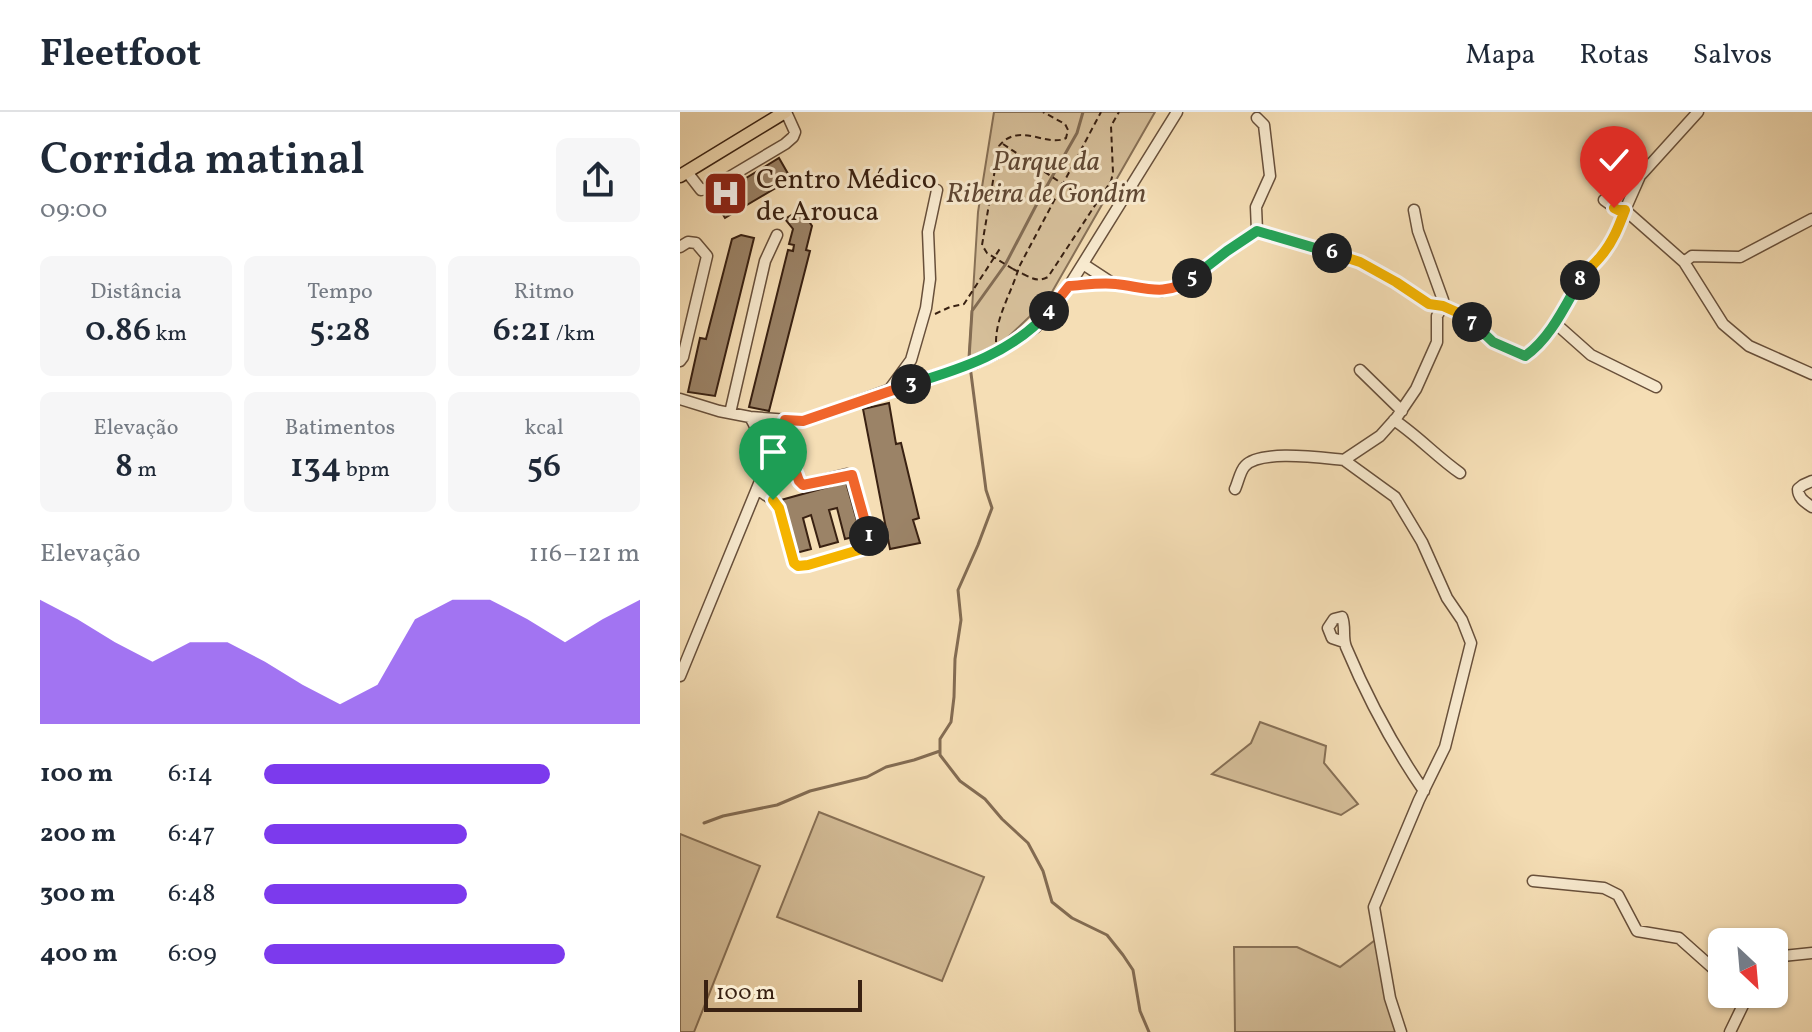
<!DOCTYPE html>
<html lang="pt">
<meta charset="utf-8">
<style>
body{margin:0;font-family:Vollkorn,serif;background:#f6f6f7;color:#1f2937;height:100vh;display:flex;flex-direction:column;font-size:30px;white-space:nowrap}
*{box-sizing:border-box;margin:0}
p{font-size:26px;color:#747a83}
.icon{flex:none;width:44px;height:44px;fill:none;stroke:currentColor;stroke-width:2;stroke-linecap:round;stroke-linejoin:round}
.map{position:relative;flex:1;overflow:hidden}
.side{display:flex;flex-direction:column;background:#fff;width:680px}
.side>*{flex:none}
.needle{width:52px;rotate:154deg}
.controls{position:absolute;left:1028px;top:816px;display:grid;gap:16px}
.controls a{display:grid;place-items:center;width:80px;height:80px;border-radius:12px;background:#fff;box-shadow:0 2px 6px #0004;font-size:40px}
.scale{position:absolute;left:24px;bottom:20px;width:158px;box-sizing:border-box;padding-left:8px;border:4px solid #392112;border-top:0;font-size:22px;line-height:28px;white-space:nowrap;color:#392112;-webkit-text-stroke:6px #f8eacf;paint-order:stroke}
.pin{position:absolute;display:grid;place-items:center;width:68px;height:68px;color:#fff;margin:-82px -34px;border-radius:50% 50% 50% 0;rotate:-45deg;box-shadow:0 0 8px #0007}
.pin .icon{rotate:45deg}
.km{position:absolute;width:40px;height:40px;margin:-20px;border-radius:50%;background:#222;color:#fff;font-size:22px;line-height:40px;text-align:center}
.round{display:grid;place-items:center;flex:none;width:84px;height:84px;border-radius:12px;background:#f6f6f7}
.summary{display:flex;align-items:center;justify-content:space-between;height:136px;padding:0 40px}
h1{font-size:44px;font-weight:600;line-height:60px}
.figures{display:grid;grid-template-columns:repeat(3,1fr);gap:12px;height:136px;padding:8px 40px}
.figures div{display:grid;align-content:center;border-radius:12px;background:#f6f6f7;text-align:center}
.figures b{font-size:34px;font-weight:600}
.figures small{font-size:22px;font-weight:400}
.figures p{font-size:22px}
.chart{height:224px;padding:16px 40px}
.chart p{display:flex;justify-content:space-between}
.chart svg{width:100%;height:144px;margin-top:8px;fill:#7c3aed;opacity:.7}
ul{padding:0 40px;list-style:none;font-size:26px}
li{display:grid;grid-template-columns:128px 96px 1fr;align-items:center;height:60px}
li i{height:20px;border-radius:10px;background:#7c3aed}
header{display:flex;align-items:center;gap:48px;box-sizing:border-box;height:112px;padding:0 40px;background:#fff;border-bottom:2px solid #e0e1e3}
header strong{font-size:38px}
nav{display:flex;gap:44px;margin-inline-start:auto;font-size:28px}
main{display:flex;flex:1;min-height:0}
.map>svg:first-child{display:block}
.green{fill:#d5be99;stroke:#877056;stroke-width:2}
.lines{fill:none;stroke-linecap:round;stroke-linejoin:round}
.stream{stroke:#836c53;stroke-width:3}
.building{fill:#9b8367;stroke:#392112;stroke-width:2}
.minor-casing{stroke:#68503b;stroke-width:13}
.major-casing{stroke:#392112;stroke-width:15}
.path{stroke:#392112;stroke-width:2;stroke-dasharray:6 4;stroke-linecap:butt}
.minor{stroke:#f8eacf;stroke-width:10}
.major{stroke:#f5deb5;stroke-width:12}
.path-bridge{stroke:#392112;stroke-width:2;stroke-dasharray:6 4;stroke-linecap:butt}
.split-1-casing{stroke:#fff;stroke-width:16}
.split-2-casing{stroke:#fff;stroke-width:16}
.split-3-casing{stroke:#fff;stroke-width:16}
.split-4-casing{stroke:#fff;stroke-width:16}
.split-5-casing{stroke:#fff;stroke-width:16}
.split-6-casing{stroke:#fff;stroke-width:16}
.split-7-casing{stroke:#fff;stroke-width:16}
.split-8-casing{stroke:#fff;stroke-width:16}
.split-9-casing{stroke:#fff;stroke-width:16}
.split-1{stroke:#f5b400;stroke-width:10}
.split-2{stroke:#f0652b;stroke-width:10}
.split-3{stroke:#f0652b;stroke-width:10}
.split-4{stroke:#22a559;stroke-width:10}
.split-5{stroke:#f0652b;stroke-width:10}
.split-6{stroke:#22a559;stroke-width:10}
.split-7{stroke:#f5b400;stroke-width:10}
.split-8{stroke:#22a559;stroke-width:10}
.split-9{stroke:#f5b400;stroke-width:10}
.labels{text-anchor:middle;stroke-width:6;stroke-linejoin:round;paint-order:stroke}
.park-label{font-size:28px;font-style:italic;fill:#604834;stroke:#f8eacf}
.poi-label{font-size:28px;fill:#392112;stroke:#f8eacf;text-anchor:start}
</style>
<header>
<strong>Fleetfoot</strong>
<nav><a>Mapa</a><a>Rotas</a><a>Salvos</a></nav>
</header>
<main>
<section class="side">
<div class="summary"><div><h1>Corrida matinal</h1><p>09:00</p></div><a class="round"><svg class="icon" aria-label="share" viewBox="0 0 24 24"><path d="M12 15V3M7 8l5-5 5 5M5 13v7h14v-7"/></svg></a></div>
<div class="figures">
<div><p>Distância</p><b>0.86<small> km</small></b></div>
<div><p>Tempo</p><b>5:28</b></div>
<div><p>Ritmo</p><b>6:21<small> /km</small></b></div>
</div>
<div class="figures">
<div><p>Elevação</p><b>8<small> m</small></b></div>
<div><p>Batimentos</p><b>134<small> bpm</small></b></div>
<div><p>kcal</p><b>56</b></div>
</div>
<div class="chart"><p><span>Elevação</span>116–121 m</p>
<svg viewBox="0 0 160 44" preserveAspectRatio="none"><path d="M0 44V6L10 12L20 19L30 25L40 19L50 19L60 25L70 32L80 38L90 32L100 12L110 6L120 6L130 12L140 19L150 12L160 6V44z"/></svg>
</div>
<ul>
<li><b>100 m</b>6:14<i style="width:76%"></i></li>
<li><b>200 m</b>6:47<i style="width:54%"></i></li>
<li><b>300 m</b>6:48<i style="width:54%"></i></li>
<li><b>400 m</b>6:09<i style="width:80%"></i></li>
</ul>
</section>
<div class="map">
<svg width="1132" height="920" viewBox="0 0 1132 920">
<rect width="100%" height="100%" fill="#f5deb5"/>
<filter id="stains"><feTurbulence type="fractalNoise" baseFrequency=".0025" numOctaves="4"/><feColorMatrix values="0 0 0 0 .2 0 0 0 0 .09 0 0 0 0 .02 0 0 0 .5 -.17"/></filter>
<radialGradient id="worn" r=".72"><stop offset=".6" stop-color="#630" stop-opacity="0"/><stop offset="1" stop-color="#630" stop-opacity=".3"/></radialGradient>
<path class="green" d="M314,0H475L368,187L324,229L289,246L298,100Z
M580,610L646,634L644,651L678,692L661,703L532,662L571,631Z
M139,700L304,765L262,869L97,805Z
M0,722L80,754L14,920H0Z
M699,825L716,920H555L554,835H617L660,855Z"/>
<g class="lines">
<path class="stream" d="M403,0L397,21L360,86L325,153L292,199L289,246L306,378L312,396L298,433L278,478L281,508L275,547L274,585L271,610L260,627V643L280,669L305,687L322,707L348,731L363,759L372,790L392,806L427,823L443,843L453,858L460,899L469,920
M24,711L43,704L97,693L130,679L187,665L206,655L234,648L260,639"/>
</g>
<path class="building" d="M99,46L111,67L45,106L33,86Z
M121,97L132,114L126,138L130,139L89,299L69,295L108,138L113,139L114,133L109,132L113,117L105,107Z
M61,123L74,126L35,284L8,280L20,226L26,227L52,127Z
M209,291L216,332L221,331L239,406L233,408L240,431L210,437L183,297Z
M166,370L181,423L165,427L157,396L149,398L158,430L140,435L131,403L123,406L131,437L116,441L101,388Z"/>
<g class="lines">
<defs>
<path id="minor" d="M1018,0L960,64L945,98L1004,150L1043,212L1069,234L1132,262
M577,6L584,13L590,64L576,95L577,119
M7,60L21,78L31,76L105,32L113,25L115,20L106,0
M734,98L738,119L763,188V194
M0,135L8,130L16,131L27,144L3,245L0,249
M1004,150L1012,144L1060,145L1132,107
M403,152L432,171
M389,174L432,171L482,179L506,170L547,139L577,119L680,150L716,170L749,192L763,194L783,203L813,230L845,244C874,225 884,189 904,161C908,154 916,150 922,143C933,130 939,114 945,98H938L924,88
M875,211L911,243L976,275
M680,258L722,299
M209,278L231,248L246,196L250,167L248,120L257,78
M0,287L39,299L70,305L123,309L208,278L296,251L315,242L356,215L389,174L497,0
M50,301L85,149L97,123
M70,305C80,322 83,336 83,356
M714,308C738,324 757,345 780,361
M664,348L715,385L742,430L767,486L782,508L791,531L765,635L739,688L694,795L710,886L721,920
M664,348L700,324L717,305L736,277L757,230V204L763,194
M1132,369L1123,373L1118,377C1118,386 1125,390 1132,395
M77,377L93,388L99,396L114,451L118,454L128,453L189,435L191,432L172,363L167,362L123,373L119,369L101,319
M555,377C558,371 560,359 565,354C580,337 642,346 664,348
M664,530L652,526L648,516L654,507L662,505C666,515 662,525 666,535C687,585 713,634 744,679
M0,564L101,318
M853,769L924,776L938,783L957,819L999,826L1036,859L1042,855
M1094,845L1132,841
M1050,920L1066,887L1065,882"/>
<path id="major" d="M0,64L105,0"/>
</defs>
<use href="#minor" class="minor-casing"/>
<use href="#major" class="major-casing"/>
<path class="path" d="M323,32L414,93
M333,157L307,141L302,133L319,34C339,9 367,36 386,26L388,18L385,12L363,0
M343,162C353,167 358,170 368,165L431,69L433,61L431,14L439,0
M255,202L270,195L284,192L321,135
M316,230C316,204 332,180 339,155L421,0"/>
<use href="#minor" class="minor"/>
<use href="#major" class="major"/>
<path class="path-bridge" d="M333,157L343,162"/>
</g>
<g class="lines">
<defs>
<path id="split-1" d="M93,388L99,396L114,451L118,454L128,453L189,435L191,432L189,424"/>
<path id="split-2" d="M106,333L119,369L123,373L172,363L189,424"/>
<path id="split-3" d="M106,333L101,319L105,308L123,309L231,272"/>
<path id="split-4" d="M231,272C281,257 334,240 369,199"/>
<path id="split-5" d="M369,199L389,174C404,173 421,170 436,172C464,175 486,186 512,166"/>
<path id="split-6" d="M512,166L547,139L577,119L652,141"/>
<path id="split-7" d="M652,141L680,150L716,170L749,192L763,194L783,203L792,210"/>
<path id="split-8" d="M792,210L813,230L845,244C870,227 885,194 900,168"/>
<path id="split-9" d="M900,168C906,158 914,153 921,144C933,130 939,114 945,98H938L934,96"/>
</defs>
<use href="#split-1" class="split-1-casing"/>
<use href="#split-2" class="split-2-casing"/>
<use href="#split-3" class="split-3-casing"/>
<use href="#split-4" class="split-4-casing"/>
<use href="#split-5" class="split-5-casing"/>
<use href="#split-6" class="split-6-casing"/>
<use href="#split-7" class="split-7-casing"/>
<use href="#split-8" class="split-8-casing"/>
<use href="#split-9" class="split-9-casing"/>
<use href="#split-1" class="split-1"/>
<use href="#split-2" class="split-2"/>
<use href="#split-3" class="split-3"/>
<use href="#split-4" class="split-4"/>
<use href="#split-5" class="split-5"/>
<use href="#split-6" class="split-6"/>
<use href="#split-7" class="split-7"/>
<use href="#split-8" class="split-8"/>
<use href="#split-9" class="split-9"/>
</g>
<defs>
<symbol id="hospital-square" viewBox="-11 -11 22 22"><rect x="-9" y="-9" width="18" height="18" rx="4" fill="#8f2418" stroke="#f8eacf"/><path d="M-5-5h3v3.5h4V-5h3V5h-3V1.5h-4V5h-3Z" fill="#fff"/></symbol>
</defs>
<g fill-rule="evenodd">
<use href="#hospital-square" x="20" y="56" width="51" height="51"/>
</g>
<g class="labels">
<g class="park-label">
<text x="366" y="58">Parque da<tspan x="366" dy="32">Ribeira de Gondim</tspan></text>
</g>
<g class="poi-label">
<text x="76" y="76">Centro Médico<tspan x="76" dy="32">de Arouca</tspan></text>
</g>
</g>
<rect width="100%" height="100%" filter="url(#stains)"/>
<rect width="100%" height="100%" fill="url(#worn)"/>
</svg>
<div class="controls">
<a><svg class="needle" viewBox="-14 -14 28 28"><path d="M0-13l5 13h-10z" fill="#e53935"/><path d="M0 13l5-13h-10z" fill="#747a83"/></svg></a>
</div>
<div class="scale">100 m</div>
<div class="pin" style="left:93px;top:388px;background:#1e9e55"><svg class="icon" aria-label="arrive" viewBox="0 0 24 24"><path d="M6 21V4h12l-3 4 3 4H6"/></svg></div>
<div class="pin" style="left:934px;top:96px;background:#d93025"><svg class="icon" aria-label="check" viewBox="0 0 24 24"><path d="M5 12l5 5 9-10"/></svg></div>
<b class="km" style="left:189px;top:424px">1</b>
<b class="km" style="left:231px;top:272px">3</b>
<b class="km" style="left:369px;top:199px">4</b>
<b class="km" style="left:512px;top:166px">5</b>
<b class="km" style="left:652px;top:141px">6</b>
<b class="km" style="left:792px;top:210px">7</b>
<b class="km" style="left:900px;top:168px">8</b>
</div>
</main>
